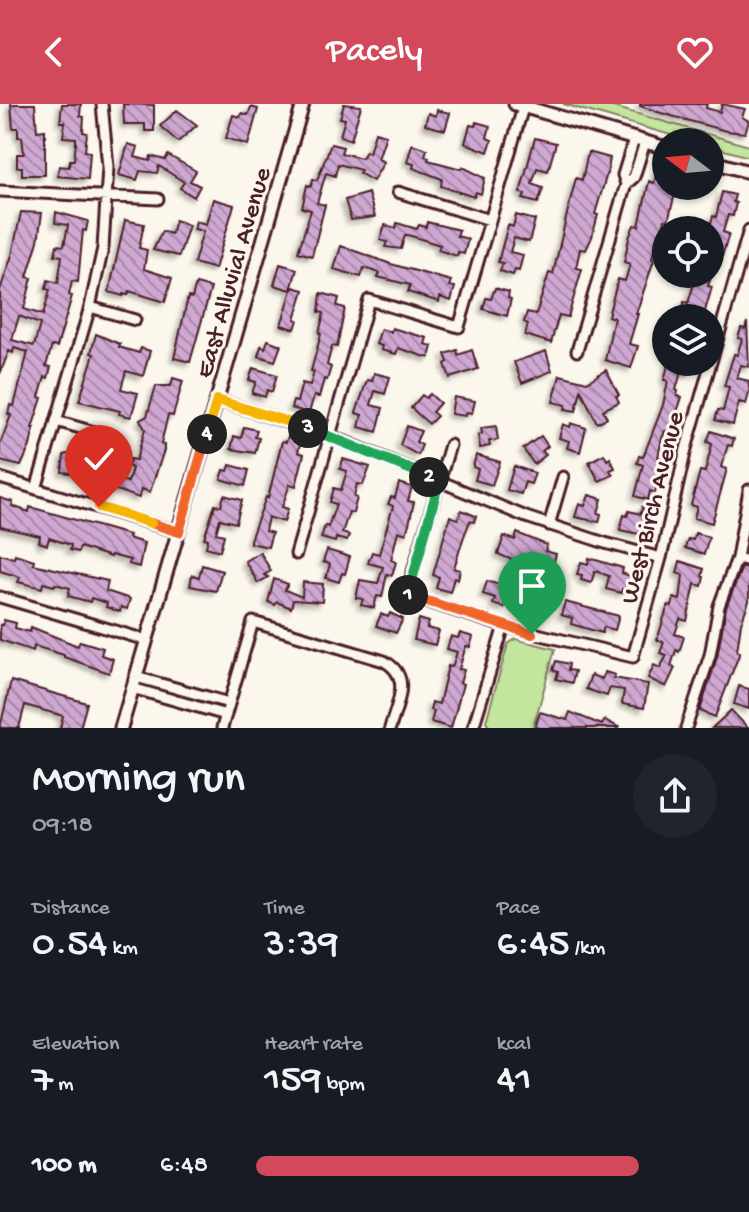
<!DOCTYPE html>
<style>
body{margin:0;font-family:"Gochi Hand",sans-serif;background:#20242c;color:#f1f3f6;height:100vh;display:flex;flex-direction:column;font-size:30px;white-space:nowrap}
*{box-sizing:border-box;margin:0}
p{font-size:26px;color:#9ea1a6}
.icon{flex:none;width:44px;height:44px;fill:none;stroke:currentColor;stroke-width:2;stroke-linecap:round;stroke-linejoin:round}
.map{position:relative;height:624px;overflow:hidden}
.sheet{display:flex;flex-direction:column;background:#171b24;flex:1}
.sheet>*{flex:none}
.needle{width:52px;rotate:286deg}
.buttons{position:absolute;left:652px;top:24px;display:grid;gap:16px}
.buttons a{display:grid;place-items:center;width:72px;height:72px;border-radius:50%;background:#171b24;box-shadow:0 2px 6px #0004;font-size:40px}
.pin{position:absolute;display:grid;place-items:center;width:68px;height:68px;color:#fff;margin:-82px -34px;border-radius:50% 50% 50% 0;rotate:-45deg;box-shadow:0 0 8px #0007}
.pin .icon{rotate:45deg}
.km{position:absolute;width:40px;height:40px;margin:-20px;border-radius:50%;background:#222;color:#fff;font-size:22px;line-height:40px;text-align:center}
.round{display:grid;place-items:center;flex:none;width:84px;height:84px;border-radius:42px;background:#20242c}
.summary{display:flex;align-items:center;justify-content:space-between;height:136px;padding:0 32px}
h1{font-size:44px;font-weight:600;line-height:60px}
.figures{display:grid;grid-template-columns:repeat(3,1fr);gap:12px;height:136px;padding:8px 32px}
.figures div{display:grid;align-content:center}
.figures b{font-size:40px;font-weight:600}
.figures small{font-size:22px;font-weight:400}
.figures p{font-size:22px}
ul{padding:0 32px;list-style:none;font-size:26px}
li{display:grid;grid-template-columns:128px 96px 1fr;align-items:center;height:60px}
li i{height:20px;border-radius:10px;background:#d1495b}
header{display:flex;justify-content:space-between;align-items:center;height:104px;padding:0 32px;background:#d1495b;color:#fff;font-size:36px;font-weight:600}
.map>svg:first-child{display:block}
.green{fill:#c4e59e;stroke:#878264;stroke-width:2}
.building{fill:url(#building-back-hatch);stroke:#4a1f2b;stroke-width:2;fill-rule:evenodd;filter:url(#shadow)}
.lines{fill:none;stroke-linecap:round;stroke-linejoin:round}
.minor-casing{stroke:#4a1f2b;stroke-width:15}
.tertiary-casing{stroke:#4a1f2b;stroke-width:17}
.minor{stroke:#fbf7ec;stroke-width:9}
.tertiary{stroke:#fbf7ec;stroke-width:11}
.split-1-casing{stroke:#fff;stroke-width:16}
.split-2-casing{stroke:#fff;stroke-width:16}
.split-3-casing{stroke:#fff;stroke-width:16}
.split-4-casing{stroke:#fff;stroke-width:16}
.split-5-casing{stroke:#fff;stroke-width:16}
.split-6-casing{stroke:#fff;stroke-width:16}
.split-1{stroke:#f0652b;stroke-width:10}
.split-2{stroke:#22a559;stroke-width:10}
.split-3{stroke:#22a559;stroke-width:10}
.split-4{stroke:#f5b400;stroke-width:10}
.split-5{stroke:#f0652b;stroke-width:10}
.split-6{stroke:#f5b400;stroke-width:10}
.labels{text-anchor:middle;stroke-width:6;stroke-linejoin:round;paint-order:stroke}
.street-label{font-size:26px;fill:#4a1f2b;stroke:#fbf7ec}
</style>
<header><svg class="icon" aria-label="back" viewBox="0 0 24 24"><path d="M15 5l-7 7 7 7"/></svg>Pacely<svg class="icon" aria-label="heart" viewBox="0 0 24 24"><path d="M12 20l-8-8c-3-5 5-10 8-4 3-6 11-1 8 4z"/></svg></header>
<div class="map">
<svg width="749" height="624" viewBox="0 0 749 624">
<defs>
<pattern id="building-back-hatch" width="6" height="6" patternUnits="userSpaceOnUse" patternTransform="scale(2)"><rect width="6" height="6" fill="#cea8d1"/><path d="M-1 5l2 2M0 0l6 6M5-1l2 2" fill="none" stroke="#a988aa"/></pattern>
<filter id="shadow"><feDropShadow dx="-3.5" dy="3.5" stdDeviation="2" flood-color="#0004"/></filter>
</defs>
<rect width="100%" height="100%" fill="#fbf7ec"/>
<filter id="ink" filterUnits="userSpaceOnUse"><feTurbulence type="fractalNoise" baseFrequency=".0125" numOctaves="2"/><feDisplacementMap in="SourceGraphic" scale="16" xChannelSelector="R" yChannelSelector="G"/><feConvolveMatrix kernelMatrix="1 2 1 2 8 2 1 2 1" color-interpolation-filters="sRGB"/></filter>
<g filter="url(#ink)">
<path class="green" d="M563,0H603L749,42V53L710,42V38H695Z
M516,535L555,545L533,624H490L486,617L508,540Z"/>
<path class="building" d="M11,0H35L37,27L45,26V71H22V63H17V50H24L22,33H18V24H13Z
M62,0H81L80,12L84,13L83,28L87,29L85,47L90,48L88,75L57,72L59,62L69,63L70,56H74L76,38V34L63,33L65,18H60Z
M123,0L154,1V27H145V20H124Z
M344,0L361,2L351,36L340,32L345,15L340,14Z
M640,0H707L706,4L720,8L722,0L745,5L742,13L749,17L745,29L726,27L661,9L640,2Z
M251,3L258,5L248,41L226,34L233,11L240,13L242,9L248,11Z
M177,6L197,21L178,38L160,22Z
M437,6L450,9L445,26L425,21L428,9L436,12Z
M476,18L490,22L487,34L492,36L488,48L465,39L470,21L475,22Z
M375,28L386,31L378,55L384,58L373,77L359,69L361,66L338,60L335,72L326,69L317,99L325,101L312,152L298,148L311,106L302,104L307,81L311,82L313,75L317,76L331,40L343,43L341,49L362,54L366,47L369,49Z
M535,34L556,39L548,67L537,64L532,80L543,84L538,99L523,95L525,90L520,89Z
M128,40L138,43L135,53L150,57L151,52L165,56L168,51L196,67L190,77L200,82L194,93L180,84L184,78L159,62L157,69L140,67L137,76L119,71Z
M412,40L427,45L425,52L429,53L428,56L462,65L463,63L485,74L481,90L476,88L474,93L441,82L442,75L413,64L414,60L407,58Z
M588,48L610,54L608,66L595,110L598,111L592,133L586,146L580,145L576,164L582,165L568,213L559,211L551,239L525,231L528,220L524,218L527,208L536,210L549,169L553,170L570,97L576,74L582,76Z
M658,66L666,68V82H677L668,117L665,116L658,139L656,138L652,155L654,156L636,210H638L629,240L638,242L631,264L605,256L614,214L608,212L618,175L625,177L630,160L624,158L629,134L634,121L639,122L649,77L654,79Z
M722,88L735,91L733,98L736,99L733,112L728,111L723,128L729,130L720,159L710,157L709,126L713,112L716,113Z
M368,89L375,113L351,116L345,96Z
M213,95L234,101L215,165L194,159L203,127L194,125L196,117L206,120Z
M21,108L42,109L38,137L27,173L32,174L24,205L43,211L50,186L46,185L48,176L58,179L62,152L55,151L57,141L64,142L68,121L55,119L56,108L88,117L86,127L83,126L78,178L72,177L69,191L72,192L57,243L52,242L46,262L51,263L48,274L45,273L39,293L42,294L32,324H34L30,342L21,362L0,357V340L11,311L8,310L10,301L14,302L28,248L14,244L13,249L9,247L0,270V186L12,151ZM19,212L40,220L34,242L12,236Z
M516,111L535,116L529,138L514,134L510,148L523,151L519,167L515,166L513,171L500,167L503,159L498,158L508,121L513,123Z
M125,116L144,120L139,144L147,146L144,165L172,174L165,198L129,187L128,191L123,190V192L109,188Z
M175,116L189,121L179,152L153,146L162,127L171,130Z
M427,118L459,126L457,132L468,135L464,150L458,148L457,152L438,146L440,141L408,131H405L401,145L385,143L387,138L380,136L385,121L396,124L397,119L417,125L419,121L426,123Z
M341,142L391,160L451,177L449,182L455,183L451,197L440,193L439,198L408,188L410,181L378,173L380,169L364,164L361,173L334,165Z
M280,160L297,165L291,186L274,181Z
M697,170L711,174L708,182L712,183L703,214H682L684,198L688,199Z
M196,180L211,184L190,258L174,254L188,193L192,194Z
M293,183L304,186L295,215L298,216L295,225L281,221Z
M495,184L509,188L508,194L511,195L507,212L483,205L486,194L491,195Z
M321,189L339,194L337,202L345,204L337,243L332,242L327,261L331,263L327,276L324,275L319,293L314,292L309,309L291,304L293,297L297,298L302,279L310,281L314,268L311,267L321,230L319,229L324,209L319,208Z
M747,218L749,263L741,261L737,274L749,277V289L746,300L739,298L733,321L715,316L718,306L723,307L729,283L724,282L734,250L737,251L742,235L738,234L741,224L745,225Z
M392,224L427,234L425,240L432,242L429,254L398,244L396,250L381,246L382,242L376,240L381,225L391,228Z
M96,230L120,240L119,243L139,249L141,244L150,247L143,272L126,267L121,285L138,289L131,313L119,310L120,307L79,297L94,250L91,249Z
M268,236L281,241L275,257L258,252L261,242L265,244Z
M457,246L458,251L472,246L478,265L450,274L445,260L448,258L445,250Z
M546,247L552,267L522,279L514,258Z
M669,258L691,260L688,270L681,268L676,286L678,287L677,292L682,293L670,329L665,327L662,334L658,353L664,355L655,389L650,387L648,396L635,392L643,361L637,359L639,352L643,353L663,301L668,277L664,276Z
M253,264L277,271L272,288L267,286L265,293L252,289L256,278L249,276Z
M606,266L619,291L616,292L619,298L603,306L607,314L597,319L581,286L576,307L565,305L566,301L553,298L560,271L587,278Z
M374,269L390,273L385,290L375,287L371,301L383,304L377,328L359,323L362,311L356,309L367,276L372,277Z
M173,274L183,277L173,312L168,311L161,340L164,341V346L150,388L141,385L139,394L111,384L104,387L88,383L91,372L62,368L64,351L71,349L88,356L87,358L103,363H106L107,357L119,360L115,375L128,378L132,364L128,362L130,355L136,356L145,325L140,316L147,312L156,282H171Z
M430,290L440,299L432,308L437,312L429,320L411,304L422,291L426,294Z
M454,293L475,297L472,309L466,308L465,312L451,310Z
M571,319L586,324L580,348L567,344L569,337L559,334L563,320L570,323Z
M407,322L421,327L416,338L422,341L418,351L400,341Z
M496,322L498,336L489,337L490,342L480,344L478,331L482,330L481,324Z
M244,323L257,326L255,333L259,334L255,349L231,345L234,332L241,334Z
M711,327L734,335L732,342L728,341L721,363L727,365L712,419L694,414L697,403L691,401L700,367L705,368L712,340L707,338Z
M288,332L301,336L298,348L304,350L296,382L290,380L282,403L288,405L284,418L268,413L265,427L272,429L268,443L250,439V436L266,393L268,394L282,337L286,338Z
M541,332L548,342L542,347L546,351L534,360L523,345Z
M604,350L607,356L610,354L615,364L610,366L613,371L599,377L589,358Z
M476,351L500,358L492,381L475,376L478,365L473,363Z
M343,355L370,363L363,381L357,380L354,393L357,394L353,409L349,408L342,429L349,431L347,437L336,434L335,438L321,434L325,421L328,423L336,400L330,398L334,384L341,386L347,367L340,365Z
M230,361L249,366L245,382L221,375L224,366L228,367Z
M514,362L535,369L531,380L525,378L521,390L507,386Z
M399,379L412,383L408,397L414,398L409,420L406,430L398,427L391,456L396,458L392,471L387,470L382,493L377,492L374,504L361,501L363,495L356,494L360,476L378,479L383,463L368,459L372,448L379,450L393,402L388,400L391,393L395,394Z
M224,391L242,396L236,419L220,415L216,429L224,431L220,447L206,443L208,435L204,434L215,401L221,402Z
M589,391L602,395L598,409L601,410L599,418L575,413L579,400L585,402Z
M0,394L13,398L12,402L29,408L30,403L129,431L128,434L144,439L139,463L129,460L130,456L111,451L110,453L80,443L78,448L70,446L71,441L49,434L47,441L39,438L40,432L0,423Z
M642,403L651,406L648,420L642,419L639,430L620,426L624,411L627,412L629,407L641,410Z
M461,406L476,412L474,418L470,417L463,435L454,464L460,466L458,475L454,474L450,488L436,484L439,473L433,471L450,412L458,415Z
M517,429L547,441L545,447L556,450L552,464L521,454L519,459L498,450L504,432L515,436Z
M695,429L709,433L704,450L685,444L688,435L693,436Z
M327,446L350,453L345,470L342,469L339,478L326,474L330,460L323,458Z
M260,448L271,467L264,471L268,473L258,479L245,457Z
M0,450L14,454L15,450L34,456L33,460L108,477L106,487L130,495L127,505L121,503L120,508L106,503L107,499L91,494L90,498L68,492L70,484L55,480L54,482L43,479L42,484L18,478L20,473L0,467Z
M589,454L623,464L622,469L633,473L629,487L622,485L621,489L606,485L609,472L595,467L591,479L581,476L582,471L577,470L581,458L588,460Z
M680,457L704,465L702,472L704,473L702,482L695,480L687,517L680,515L675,530L684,533L679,548L676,546L671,562L675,564L666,583L648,574L654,561L660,564L667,551L660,549L664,538L657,536L668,501L672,502L674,494L680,496L683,471L677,469Z
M202,461L222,467L216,487L190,482L192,471L199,473Z
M742,463L749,466V497L741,519L737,547L740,548L715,613L700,607L717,553L726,504Z
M274,475L288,480L285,486L302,493L303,478L323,480L322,498L293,496L291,504L277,498L275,501L268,498Z
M487,477L511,484L504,504L493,500L495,494L483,490Z
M525,490L545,495L542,508L535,507L534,510L521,507Z
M565,498L619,512L615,526L604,523L602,529L571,520L572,514L561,511Z
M390,509L403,515L396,529L376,522L381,510L388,513Z
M419,515L429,518L427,524L439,527L435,541L414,536Z
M4,516L16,519L15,524L30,528L31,523L78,542L80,537L103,544L101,551L113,555L109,569L64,553V551L34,542L33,547L0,536V521H3Z
M460,529L473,533L470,543L466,542L459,565L464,566L460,579L463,580L451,624L431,618L434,607L430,606L432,598L439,600L448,562L452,563L457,548L447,545L451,532L458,534Z
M556,557L569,560L568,566L575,567L572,579L556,575L558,568L553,566Z
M605,568L615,571L614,574L648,580L644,604L622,600L624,586L610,584L607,592L586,585L591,571L602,575Z
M11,577L87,599L80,624H60L63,612L25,601L19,624H0Z
M739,582L749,585V605L734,600Z
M731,606L748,624H712L725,612Z
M540,608L567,616L570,608L602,621L605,616L620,624H535Z"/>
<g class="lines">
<defs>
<path id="minor" d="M626,80L634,73L645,38
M0,87L158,95
M398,88L490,116
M90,203L135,216
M577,247L626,80L623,71L634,35
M217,296L331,332L526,413L605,439L661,454
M56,317L101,330
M450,341L406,491L504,522L633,553L661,454L686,345L749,126
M0,374L179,428
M36,385L90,203L103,144L108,63L102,0
M549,421L563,373
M296,450L369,196L459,223L524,0
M737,454L749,457
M0,493L146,536
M136,573L229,599
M132,584L226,611
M222,624L253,518L384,557C413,573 397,599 390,624
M473,624L504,522
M686,624L710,551L719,502L737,454L749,386"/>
<path id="tertiary" d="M515,0L666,44
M710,57L749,68
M121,624L303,0"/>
</defs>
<use href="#minor" class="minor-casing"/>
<use href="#tertiary" class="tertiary-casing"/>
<use href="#minor" class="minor"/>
<use href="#tertiary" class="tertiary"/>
</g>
</g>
<g class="lines" filter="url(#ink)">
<defs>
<path id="split-1" d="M408,491L532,530"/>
<path id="split-2" d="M408,491L439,378L429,373"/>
<path id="split-3" d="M308,324L429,373"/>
<path id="split-4" d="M207,330L217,296L308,324"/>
<path id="split-5" d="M151,419L179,428L207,330"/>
<path id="split-6" d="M99,403L151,419"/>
</defs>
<use href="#split-1" class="split-1-casing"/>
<use href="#split-2" class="split-2-casing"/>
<use href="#split-3" class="split-3-casing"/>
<use href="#split-4" class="split-4-casing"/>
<use href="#split-5" class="split-5-casing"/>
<use href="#split-6" class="split-6-casing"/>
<use href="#split-1" class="split-1"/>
<use href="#split-2" class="split-2"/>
<use href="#split-3" class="split-3"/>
<use href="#split-4" class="split-4"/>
<use href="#split-5" class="split-5"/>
<use href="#split-6" class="split-6"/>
</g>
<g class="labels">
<g class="street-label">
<text transform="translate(231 168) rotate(-74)" y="9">East Alluvial Avenue</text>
<text transform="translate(650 403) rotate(-76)" y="9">West Birch Avenue</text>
</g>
</g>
</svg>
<div class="buttons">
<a><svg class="needle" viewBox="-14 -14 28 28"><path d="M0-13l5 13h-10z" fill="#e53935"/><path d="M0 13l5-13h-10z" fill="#9ea1a6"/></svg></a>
<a><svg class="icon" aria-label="locate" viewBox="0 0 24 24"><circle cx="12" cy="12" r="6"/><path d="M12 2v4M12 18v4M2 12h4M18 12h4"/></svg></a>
<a><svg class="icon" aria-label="layers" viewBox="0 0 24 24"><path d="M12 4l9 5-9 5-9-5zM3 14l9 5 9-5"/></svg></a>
</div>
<div class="pin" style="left:532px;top:530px;background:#1e9e55"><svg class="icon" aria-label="arrive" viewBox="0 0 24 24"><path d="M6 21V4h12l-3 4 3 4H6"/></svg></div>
<div class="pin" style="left:99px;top:403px;background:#d93025"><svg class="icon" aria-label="check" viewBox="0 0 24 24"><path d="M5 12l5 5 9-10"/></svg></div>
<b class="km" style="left:408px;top:491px">1</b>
<b class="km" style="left:429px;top:373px">2</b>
<b class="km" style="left:308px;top:324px">3</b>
<b class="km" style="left:207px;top:330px">4</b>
</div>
<section class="sheet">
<div class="summary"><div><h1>Morning run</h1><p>09:18</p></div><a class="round"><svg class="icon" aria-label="share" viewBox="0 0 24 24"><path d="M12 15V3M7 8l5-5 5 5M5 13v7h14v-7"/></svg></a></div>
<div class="figures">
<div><p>Distance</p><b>0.54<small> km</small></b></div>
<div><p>Time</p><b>3:39</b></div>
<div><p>Pace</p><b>6:45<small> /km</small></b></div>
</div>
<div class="figures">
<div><p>Elevation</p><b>7<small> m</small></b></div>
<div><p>Heart rate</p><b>159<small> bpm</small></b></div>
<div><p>kcal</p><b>41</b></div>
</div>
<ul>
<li><b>100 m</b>6:48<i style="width:83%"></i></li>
</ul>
</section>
